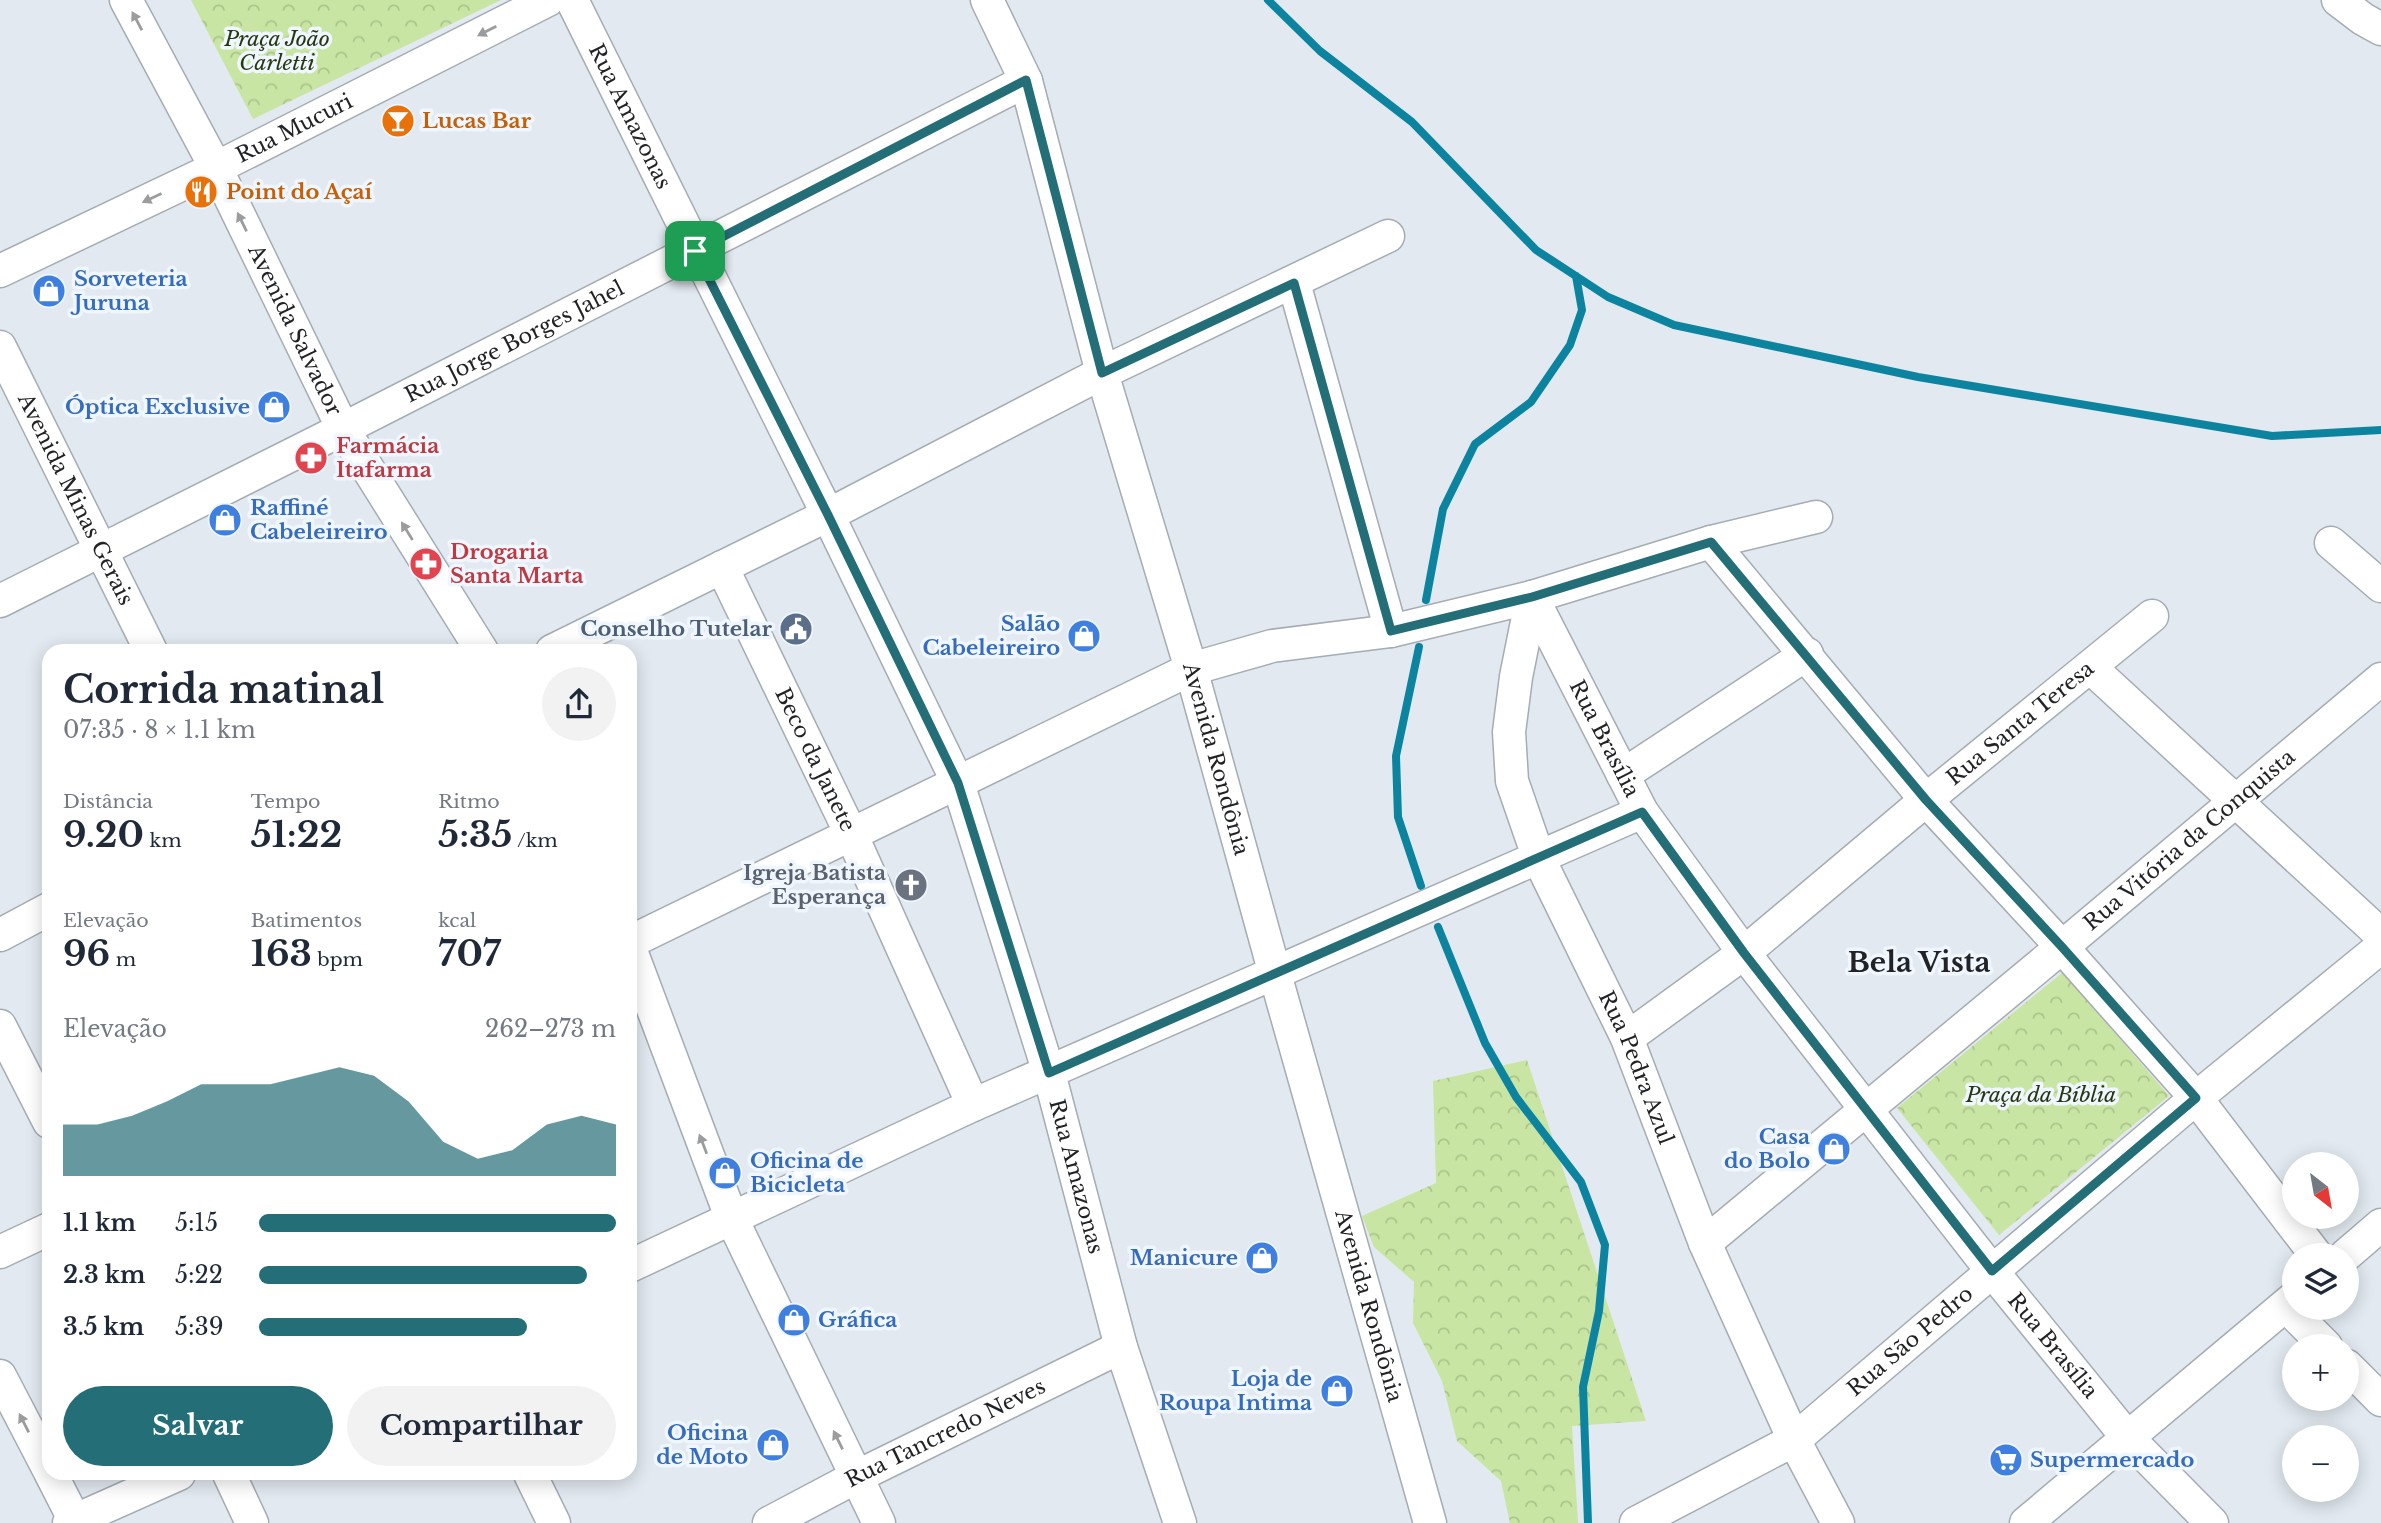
<!DOCTYPE html>
<html lang="pt">
<meta charset="utf-8">
<style>
body{margin:0;font-family:"Libre Baskerville",serif;background:#f2f2f3;color:#1f2937;height:100vh;display:flex;flex-direction:column;font-size:26px;white-space:nowrap}
*{box-sizing:border-box;margin:0}
p{font-size:23px;color:#747a83}
.icon{flex:none;width:38px;height:38px;fill:none;stroke:currentColor;stroke-width:2;stroke-linecap:round;stroke-linejoin:round}
.map{position:relative;flex:1;overflow:hidden}
.side{position:absolute;left:42px;top:644px;width:595px;height:836px;display:flex;flex-direction:column;background:#fff;border-radius:21px;box-shadow:0 4px 18px #0003}
.side>*{flex:none}
.needle{width:46px;rotate:149deg}
.controls{position:absolute;left:2282px;top:1152px;display:grid;gap:14px}
.controls a{display:grid;place-items:center;width:77px;height:77px;border-radius:50%;background:#fff;box-shadow:0 4px 18px #0003;font-size:35px}
.pin{position:absolute;display:grid;place-items:center;width:60px;height:60px;color:#fff;margin:-30px;border-radius:14px;box-shadow:0 4px 10px #0006}
.round{display:grid;place-items:center;flex:none;width:74px;height:74px;border-radius:37px;background:#f2f2f3}
.summary{display:flex;align-items:center;justify-content:space-between;height:119px;padding:0 21px}
h1{font-size:38px;font-weight:700;line-height:52px}
.metrics{display:grid;grid-template-columns:repeat(3,1fr);gap:10px;height:119px;padding:7px 21px}
.metrics div{display:grid;align-content:center}
.metrics b{font-size:35px;font-weight:700}
.metrics small{font-size:19px;font-weight:400}
.metrics p{font-size:19px}
.chart{height:196px;padding:14px 21px}
.chart p{display:flex;justify-content:space-between}
.chart svg{width:100%;height:126px;margin-top:7px;fill:#246e77;opacity:.7}
.action{display:flex;gap:14px;margin-top:auto;padding:14px 21px}
.action a{flex:1;height:80px;border-radius:42px;background:#246e77;color:#fff;font-size:28px;font-weight:700;line-height:80px;text-align:center}
.action a+a{background:#f2f2f3;color:#1f2937}
ul{padding:0 21px;list-style:none;font-size:23px}
li{display:grid;grid-template-columns:112px 84px 1fr;align-items:center;height:52px}
li i{height:18px;border-radius:9px;background:#246e77}
.map>svg:first-child{display:block}
.forest{fill:url(#forest-crowns)}
.lines{fill:none;stroke-linecap:round;stroke-linejoin:round}
.stream{stroke:#0d849f;stroke-width:8}
.minor-casing{stroke:#a5acb3;stroke-width:35}
.minor{stroke:#fff;stroke-width:32}
.oneway{fill:#9b9c9d}
.route-casing{stroke:#fff;stroke-width:14}
.route{stroke:#246e77;stroke-width:9}
.labels{text-anchor:middle;stroke-width:7;stroke-linejoin:round;paint-order:stroke}
.park-label{font-size:21px;font-style:italic;fill:#283712;stroke:#eff6fd}
.street-label{font-size:21px;fill:#212326;stroke:#eff6fd}
.food-label{font-size:21px;font-weight:bold;fill:#c56008;stroke:#eff6fd;text-anchor:start}
.shop-label{font-size:21px;font-weight:bold;fill:#366cbe;stroke:#eff6fd;text-anchor:end}
.health-label{font-size:21px;font-weight:bold;fill:#be3a42;stroke:#eff6fd;text-anchor:start}
.service-label{font-size:21px;font-weight:bold;fill:#4e5e75;stroke:#eff6fd;text-anchor:end}
.worship-label{font-size:21px;font-weight:bold;fill:#5b616d;stroke:#eff6fd;text-anchor:end}
.district-label{font-size:28px;font-weight:bold;fill:#212326;stroke:#eff6fd}
</style>
<div class="map">
<svg width="2381" height="1523" viewBox="0 0 2381 1523">
<defs>
<pattern id="forest-crowns" width="20" height="18" patternUnits="userSpaceOnUse" patternTransform="scale(1.75)"><rect width="20" height="18" fill="#c8e5a3"/><path d="M2 6a3 3 0 1 1 6 0M12 15a3 3 0 1 1 6 0" fill="none" stroke="#acc48c"/></pattern>
</defs>
<rect width="100%" height="100%" fill="#e2e9f0"/>
<path class="forest" d="M191,0H501L253,119Z
M2063,972L2169,1096L1999,1235L1897,1108Z
M1527,1060L1646,1421L1572,1426L1578,1523H1510L1501,1481L1457,1441L1442,1381L1413,1323L1414,1282L1374,1247L1362,1216L1436,1183L1433,1081Z"/>
<g class="lines">
<path class="stream" d="M1268,0L1320,51L1412,122L1536,250L1608,297L1674,325L1918,377L2272,436L2381,430
M1426,600L1443,509L1475,444L1531,402L1570,345L1582,310L1576,276
M1419,647L1396,756L1398,817L1421,886
M1438,927L1485,1043L1516,1097L1581,1182L1605,1245L1599,1311L1583,1387L1588,1523"/>
<defs>
<g id="minor">
<path id="s1" d="M126,0L216,168L343,429L482,651"/>
<path id="s2" d="M572,0L828,515L958,783L1049,1073L1121,1347L1180,1523"/>
<path id="s3" d="M987,0L1026,81L1102,373L1191,669L1275,974L1430,1523"/>
<path d="M2338,0L2363,19L2381,29"/>
<path id="s4" d="M0,271L216,168L548,0"/>
<path d="M1294,283L1391,631"/>
<path id="s5" d="M0,347L151,651"/>
<path d="M1711,542L1926,800L2062,947L2196,1098L2316,1255"/>
<path d="M2331,543L2381,586"/>
<path id="s6" d="M722,567L852,836L973,1105"/>
<path id="s7" d="M1532,597L1642,812L1744,953L1992,1271L2127,1437L2212,1523"/>
<path id="s8" d="M1532,597L1516,677L1509,732L1512,781L1539,859L1627,1038L1705,1243L1794,1440L1838,1523"/>
<path id="s9" d="M0,601L343,429L1026,81"/>
<path d="M552,651L828,515L1102,373L1388,236"/>
<path d="M2090,667L2381,935"/>
<path d="M1623,775L1807,654"/>
<path d="M0,935L49,909"/>
<path d="M630,942L1191,669L1272,646L1391,631L1532,597L1711,542L1816,517"/>
<path d="M630,948L731,1217L879,1523"/>
<path d="M0,1026L49,1122"/>
<path id="s10" d="M1627,1038L1744,953L1926,800L2152,616"/>
<path id="s11" d="M1705,1243L2062,947L2381,679"/>
<path d="M0,1252L49,1229"/>
<path d="M2346,1255L2381,1225"/>
<path d="M630,1266L973,1105L1642,812"/>
<path d="M2286,1306L2326,1346"/>
<path d="M2347,1366L2381,1400"/>
<path d="M0,1376L49,1470"/>
<path d="M51,1474L76,1523"/>
<path d="M229,1474L252,1523"/>
<path d="M530,1474L554,1523"/>
<path d="M69,1523L179,1474"/>
<path id="s12" d="M769,1523L856,1477L1121,1347"/>
<path id="s13" d="M1636,1523L1794,1440L2196,1098L2381,947"/>
<path d="M2026,1523L2294,1298"/>
</g>
</defs>
<use href="#minor" class="minor-casing"/>
<use href="#minor" class="minor"/>
</g>
<defs><path id="oneway-solid" d="M-6-.8H1V-3.2L6.5 0L1 3.2V.8H-6Z" transform="scale(1.75)"/></defs>
<g class="oneway">
<use href="#oneway-solid" transform="translate(137 21) rotate(-118)"/>
<use href="#oneway-solid" transform="translate(487 31) rotate(153)"/>
<use href="#oneway-solid" transform="translate(152 198) rotate(155)"/>
<use href="#oneway-solid" transform="translate(242 222) rotate(-116)"/>
<use href="#oneway-solid" transform="translate(407 531) rotate(-122)"/>
<use href="#oneway-solid" transform="translate(703 1144) rotate(-111)"/>
<use href="#oneway-solid" transform="translate(24 1423) rotate(-117)"/>
<use href="#oneway-solid" transform="translate(838 1440) rotate(-116)"/>
</g>
<g class="lines">
<defs>
<path id="route" d="M1026,80L1102,373L1294,283L1391,631L1532,597L1711,542L1926,800L2062,947L2196,1098L1992,1271L1744,953L1642,812L1049,1073L958,783L828,515L695,251Z"/>
</defs>
<use href="#route" class="route-casing"/>
<use href="#route" class="route"/>
</g>
<defs>
<symbol id="bar-disc" viewBox="-11 -11 22 22"><circle r="9.5" fill="#e8710a" stroke="#eff6fd"/><path d="M-6-5H6L.8 .8V4.5H3.5V6h-7V4.5H-.8V.8Z" fill="#fff"/></symbol>
<symbol id="restaurant-disc" viewBox="-11 -11 22 22"><circle r="9.5" fill="#e8710a" stroke="#eff6fd"/><path d="M-5-6h1v4h1v-4h1v4h1v-4h1v5L-1.5 .5V6h-2V.5L-5-1ZM5-6V6H3V1.5H1.5Q1.5-4 5-6Z" fill="#fff"/></symbol>
<symbol id="shop-disc" viewBox="-11 -11 22 22"><circle r="9.5" fill="#3f7fe0" stroke="#eff6fd"/><path d="M-5-2.5h2.3a2.7 3.5 0 0 1 5.4 0H5L5.5 6h-11ZM-1.5-2.5h3a1.5 2.3 0 0 0-3 0Z" fill="#fff"/></symbol>
<symbol id="pharmacy-disc" viewBox="-11 -11 22 22"><circle r="9.5" fill="#e0444e" stroke="#eff6fd"/><path d="M-2-6h4v4h4v4h-4v4h-4v-4h-4v-4h4Z" fill="#fff"/></symbol>
<symbol id="civic-disc" viewBox="-11 -11 22 22"><circle r="9.5" fill="#5c6f8a" stroke="#eff6fd"/><path d="M-.6-6.5H3V-4.5H.6V-3L4-1V1h2V6H-6V1h2V-1L-.6-3ZM-1.2 2.5V6h2.4V2.5Z" fill="#fff"/></symbol>
<symbol id="church-disc" viewBox="-11 -11 22 22"><circle r="9.5" fill="#6b7280" stroke="#eff6fd"/><path d="M-1.2-6h2.4v3.5h3.3v2.4h-3.3V6h-2.4V-.1h-3.3v-2.4h3.3Z" fill="#fff"/></symbol>
<symbol id="supermarket-disc" viewBox="-11 -11 22 22"><circle r="9.5" fill="#3f7fe0" stroke="#eff6fd"/><path d="M-6-5.5h2.5l.6 2H6L4.5 2H-2.5L-4.4-4H-6ZM-1.5 3.2a1.3 1.3 0 1 0 .1 0ZM3 3.2a1.3 1.3 0 1 0 .1 0Z" fill="#fff"/></symbol>
</defs>
<g fill-rule="evenodd">
<use href="#bar-disc" x="379" y="102" width="38" height="38"/>
<use href="#restaurant-disc" x="182" y="173" width="38" height="38"/>
<use href="#shop-disc" x="30" y="272" width="38" height="38"/>
<use href="#shop-disc" x="255" y="388" width="38" height="38"/>
<use href="#pharmacy-disc" x="292" y="439" width="38" height="38"/>
<use href="#shop-disc" x="206" y="501" width="38" height="38"/>
<use href="#pharmacy-disc" x="407" y="545" width="38" height="38"/>
<use href="#civic-disc" x="777" y="610" width="38" height="38"/>
<use href="#shop-disc" x="1065" y="617" width="38" height="38"/>
<use href="#church-disc" x="892" y="866" width="38" height="38"/>
<use href="#shop-disc" x="1815" y="1130" width="38" height="38"/>
<use href="#shop-disc" x="706" y="1154" width="38" height="38"/>
<use href="#shop-disc" x="1243" y="1239" width="38" height="38"/>
<use href="#shop-disc" x="775" y="1301" width="38" height="38"/>
<use href="#shop-disc" x="1318" y="1372" width="38" height="38"/>
<use href="#shop-disc" x="754" y="1426" width="38" height="38"/>
<use href="#supermarket-disc" x="1987" y="1441" width="38" height="38"/>
</g>
<g class="labels">
<g class="park-label">
<text x="277" y="46">Praça João<tspan x="277" dy="24">Carletti</tspan></text>
<text x="2041" y="1102">Praça da Bíblia</text>
</g>
<g class="street-label">
<text dy="7" stroke="none"><textPath href="#s2" startOffset="130">Rua Amazonas</textPath></text>
<text dy="7" stroke="none"><textPath href="#s4" startOffset="327">Rua Mucuri</textPath></text>
<text dy="7" stroke="none"><textPath href="#s1" startOffset="371">Avenida Salvador</textPath></text>
<text dy="7" stroke="none"><textPath href="#s9" startOffset="576">Rua Jorge Borges Jahel</textPath></text>
<text dy="7" stroke="none"><textPath href="#s5" startOffset="170">Avenida Minas Gerais</textPath></text>
<text dy="7" stroke="none"><textPath href="#s10" startOffset="504">Rua Santa Teresa</textPath></text>
<text dy="7" stroke="none"><textPath href="#s7" startOffset="159">Rua Brasília</textPath></text>
<text dy="7" stroke="none"><textPath href="#s6" startOffset="214">Beco da Janete</textPath></text>
<text dy="7" stroke="none"><textPath href="#s3" startOffset="794">Avenida Rondônia</textPath></text>
<text dy="7" stroke="none"><textPath href="#s11" startOffset="630">Rua Vitória da Conquista</textPath></text>
<text dy="7" stroke="none"><textPath href="#s8" startOffset="499">Rua Pedra Azul</textPath></text>
<text dy="7" stroke="none"><textPath href="#s2" startOffset="1284">Rua Amazonas</textPath></text>
<text dy="7" stroke="none"><textPath href="#s3" startOffset="1362">Avenida Rondônia</textPath></text>
<text dy="7" stroke="none"><textPath href="#s13" startOffset="331">Rua São Pedro</textPath></text>
<text dy="7" stroke="none"><textPath href="#s7" startOffset="915">Rua Brasília</textPath></text>
<text dy="7" stroke="none"><textPath href="#s12" startOffset="198">Rua Tancredo Neves</textPath></text>
</g>
<g class="food-label">
<text x="422" y="128">Lucas Bar</text>
<text x="226" y="199">Point do Açaí</text>
</g>
<g class="shop-label">
<text x="74" y="286" text-anchor="start">Sorveteria<tspan x="74" dy="24">Juruna</tspan></text>
<text x="250" y="414">Óptica Exclusive</text>
<text x="250" y="515" text-anchor="start">Raffiné<tspan x="250" dy="24">Cabeleireiro</tspan></text>
<text x="1060" y="631">Salão<tspan x="1060" dy="24">Cabeleireiro</tspan></text>
<text x="1810" y="1144">Casa<tspan x="1810" dy="24">do Bolo</tspan></text>
<text x="750" y="1168" text-anchor="start">Oficina de<tspan x="750" dy="24">Bicicleta</tspan></text>
<text x="1238" y="1265">Manicure</text>
<text x="818" y="1327" text-anchor="start">Gráfica</text>
<text x="1312" y="1386">Loja de<tspan x="1312" dy="24">Roupa Intima</tspan></text>
<text x="748" y="1440">Oficina<tspan x="748" dy="24">de Moto</tspan></text>
<text x="2030" y="1467" text-anchor="start">Supermercado</text>
</g>
<g class="health-label">
<text x="336" y="453">Farmácia<tspan x="336" dy="24">Itafarma</tspan></text>
<text x="450" y="559">Drogaria<tspan x="450" dy="24">Santa Marta</tspan></text>
</g>
<g class="service-label">
<text x="772" y="636">Conselho Tutelar</text>
</g>
<g class="worship-label">
<text x="886" y="880">Igreja Batista<tspan x="886" dy="24">Esperança</tspan></text>
</g>
<g class="district-label">
<text x="1919" y="972">Bela Vista</text>
</g>
</g>
</svg>
<div class="controls">
<a><svg class="needle" viewBox="-14 -14 28 28"><path d="M0-13l5 13h-10z" fill="#e53935"/><path d="M0 13l5-13h-10z" fill="#747a83"/></svg></a>
<a><svg class="icon" aria-label="layers" viewBox="0 0 24 24"><path d="M12 4l9 5-9 5-9-5zM3 14l9 5 9-5"/></svg></a>
<a>+</a>
<a>−</a>
</div>
<div class="pin" style="left:695px;top:251px;background:#1e9e55"><svg class="icon" aria-label="arrive" viewBox="0 0 24 24"><path d="M6 21V4h12l-3 4 3 4H6"/></svg></div>
<section class="side">
<div class="summary"><div><h1>Corrida matinal</h1><p>07:35 · 8 × 1.1 km</p></div><a class="round"><svg class="icon" aria-label="share" viewBox="0 0 24 24"><path d="M12 15V3M7 8l5-5 5 5M5 13v7h14v-7"/></svg></a></div>
<div class="metrics">
<div><p>Distância</p><b>9.20<small> km</small></b></div>
<div><p>Tempo</p><b>51:22</b></div>
<div><p>Ritmo</p><b>5:35<small> /km</small></b></div>
</div>
<div class="metrics">
<div><p>Elevação</p><b>96<small> m</small></b></div>
<div><p>Batimentos</p><b>163<small> bpm</small></b></div>
<div><p>kcal</p><b>707</b></div>
</div>
<div class="chart"><p><span>Elevação</span>262–273 m</p>
<svg viewBox="0 0 160 44" preserveAspectRatio="none"><path d="M0 44V26L10 26L20 23L30 18L40 12L50 12L60 12L70 9L80 6L90 9L100 18L110 32L120 38L130 35L140 26L150 23L160 26V44z"/></svg>
</div>
<ul>
<li><b>1.1 km</b>5:15<i style="width:100%"></i></li>
<li><b>2.3 km</b>5:22<i style="width:92%"></i></li>
<li><b>3.5 km</b>5:39<i style="width:75%"></i></li>
</ul>
<div class="action"><a>Salvar</a><a>Compartilhar</a></div>
</section>
</div>
